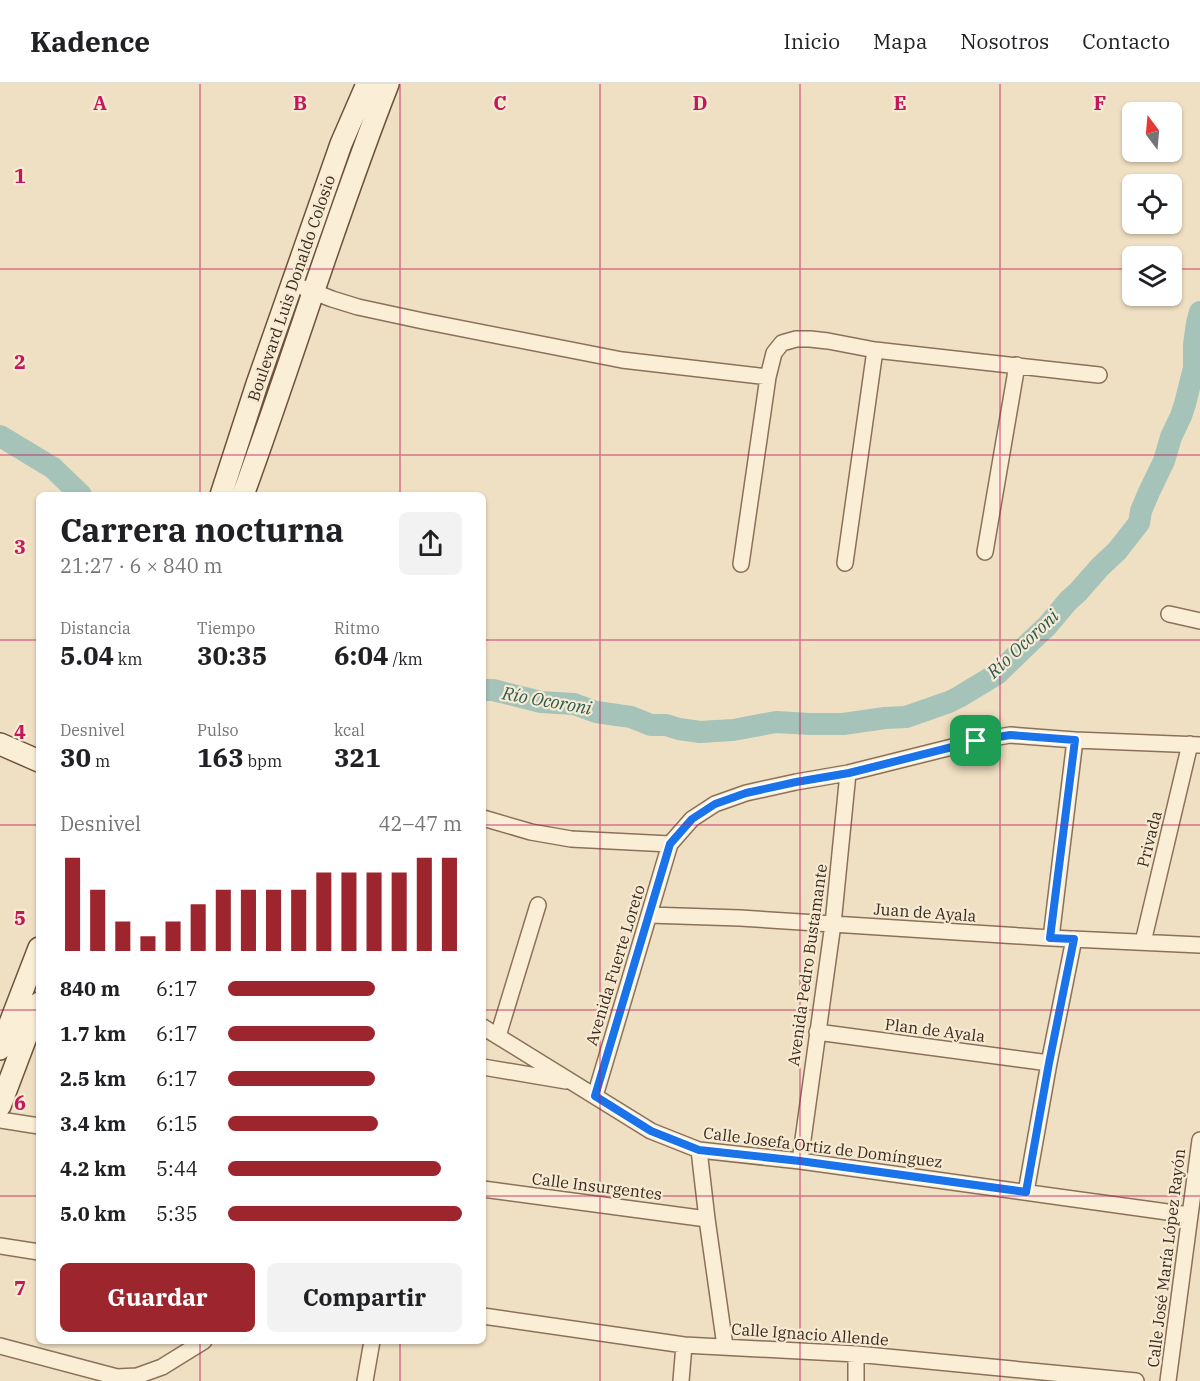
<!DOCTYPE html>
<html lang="es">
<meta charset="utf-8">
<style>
body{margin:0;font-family:"IBM Plex Serif",serif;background:#f2f2f2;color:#202124;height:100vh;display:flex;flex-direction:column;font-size:22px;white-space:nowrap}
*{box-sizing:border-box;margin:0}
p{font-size:20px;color:#757577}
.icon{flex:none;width:33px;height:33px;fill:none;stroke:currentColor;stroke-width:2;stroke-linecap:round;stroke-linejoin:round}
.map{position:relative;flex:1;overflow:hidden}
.side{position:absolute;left:36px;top:408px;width:450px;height:852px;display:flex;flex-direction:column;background:#fff;border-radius:9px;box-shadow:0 2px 4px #0004}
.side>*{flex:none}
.needle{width:39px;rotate:344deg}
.fabs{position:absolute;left:1122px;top:18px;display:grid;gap:12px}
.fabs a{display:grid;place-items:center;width:60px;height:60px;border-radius:9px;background:#fff;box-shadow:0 2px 4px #0004;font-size:30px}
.pin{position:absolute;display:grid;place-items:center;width:51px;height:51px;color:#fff;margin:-26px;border-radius:12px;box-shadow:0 3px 9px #0006}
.round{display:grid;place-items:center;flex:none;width:63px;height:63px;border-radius:9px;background:#f2f2f2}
.headline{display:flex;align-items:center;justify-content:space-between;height:102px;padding:0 24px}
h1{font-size:33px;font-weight:700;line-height:45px}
.stats{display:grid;grid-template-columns:repeat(3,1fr);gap:9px;height:102px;padding:6px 24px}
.stats div{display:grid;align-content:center}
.stats b{font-size:26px;font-weight:700}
.stats small{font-size:16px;font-weight:400}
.stats p{font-size:16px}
.chart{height:168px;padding:12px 24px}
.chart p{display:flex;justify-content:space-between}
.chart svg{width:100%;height:108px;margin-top:6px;stroke:#9d262e;stroke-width:6}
.action{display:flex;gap:12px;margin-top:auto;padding:12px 24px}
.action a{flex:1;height:69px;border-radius:9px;background:#9d262e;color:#fff;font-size:24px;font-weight:700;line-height:69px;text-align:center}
.action a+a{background:#f2f2f2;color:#202124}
ul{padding:0 24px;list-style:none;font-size:20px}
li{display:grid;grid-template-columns:96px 72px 1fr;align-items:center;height:45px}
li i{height:15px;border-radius:8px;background:#9d262e}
header{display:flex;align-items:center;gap:36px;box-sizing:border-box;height:84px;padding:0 30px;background:#fff;border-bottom:2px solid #e0e0e0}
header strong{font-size:28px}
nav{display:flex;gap:33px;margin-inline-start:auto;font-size:21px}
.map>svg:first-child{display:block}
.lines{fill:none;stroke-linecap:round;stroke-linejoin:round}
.river{stroke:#a5c3b8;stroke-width:22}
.street-casing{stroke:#8b7159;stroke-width:18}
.secondary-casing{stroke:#6d523c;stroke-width:24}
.street{stroke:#faeed7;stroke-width:15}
.secondary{stroke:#faeed7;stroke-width:21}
.route-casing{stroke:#fff;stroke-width:12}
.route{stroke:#1a73e8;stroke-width:8}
.grid{fill:none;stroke:#c2185b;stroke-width:1.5;stroke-opacity:0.55}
.labels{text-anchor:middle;stroke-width:4.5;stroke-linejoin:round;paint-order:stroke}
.street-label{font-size:16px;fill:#3a2a1e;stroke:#f7ead3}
.water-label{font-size:18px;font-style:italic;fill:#2c5b55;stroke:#f7ead3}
.grid-label{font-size:20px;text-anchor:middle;font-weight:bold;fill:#c2185b;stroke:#f7ead3;stroke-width:4.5;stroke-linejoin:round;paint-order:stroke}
</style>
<header>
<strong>Kadence</strong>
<nav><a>Inicio</a><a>Mapa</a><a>Nosotros</a><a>Contacto</a></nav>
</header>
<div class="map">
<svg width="1200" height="1297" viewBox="0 0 1200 1297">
<rect width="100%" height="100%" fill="#f0e0c3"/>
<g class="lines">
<path class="river" d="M0,352L53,384L81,411
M483,606H493L541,618L574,620L596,628L631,633L651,641H666L679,645L700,648L733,646L776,638L810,640H843L885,634L906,633L949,618L959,613L997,590L1031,557L1047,542L1068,517L1078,508L1100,483L1117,467L1139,439L1141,427L1149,408L1164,377L1171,353L1181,332L1185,320L1194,284V261L1197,239L1200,228"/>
<defs>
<path id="street" d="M304,204L332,215L358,223L423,237L622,276L768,293
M985,468L1017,281
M845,479L875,266
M741,480L768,293L774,269L782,259L796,255H810L828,257L875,266L1099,291
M1169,530L1200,537
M483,734L531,748L571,755L670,760L692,735L715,720L746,709L796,698L848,689L976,657L1010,651L1075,656L1200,661
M649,831L740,834L1051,854L1200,861
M1051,854L1075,656
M1143,858L1190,660
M483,943L651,1047L699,1066L800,1077L1189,1131
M817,948L1049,979
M498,952L538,821
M483,983L566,997
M595,1012L670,760
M0,1036L39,1042
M699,1066L707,1135L725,1262
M800,1077L833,840L848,689
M483,1105L707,1135
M1026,1108L1049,979L1074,855
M0,1162L39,1168
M483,1232L684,1261L856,1270L1136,1297
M0,1262L117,1293L137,1292L162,1283L204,1257
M365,1297L372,1257
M681,1297L684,1261
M856,1297V1270
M1168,1297L1200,1056"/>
<path id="secondary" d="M221,411L257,300L341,60L367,0
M243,411C293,274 335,135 388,0
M0,660L39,677
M0,965L39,864
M0,1022L39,919"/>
</defs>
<use href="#street" class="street-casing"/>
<use href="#secondary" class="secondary-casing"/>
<use href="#street" class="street"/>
<use href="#secondary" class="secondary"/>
</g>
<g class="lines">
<defs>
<path id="route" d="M1010,651L1075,656L1050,854L1074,855L1049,979L1026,1108L800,1077L699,1066L651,1047L595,1012L670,760L692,735L715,720L746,709L796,698L849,689L976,657Z"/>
</defs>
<use href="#route" class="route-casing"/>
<use href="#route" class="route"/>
</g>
<path class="grid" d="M200,0V411M400,0V411M600,0V1297M800,0V1297M1000,0V1297M0,185H1132M1172,185H1200M0,371H1200M0,556H39M483,556H1200M0,741H39M483,741H1200M0,926H39M483,926H1200M0,1112H39M483,1112H1200M200,1257V1297M400,1257V1297"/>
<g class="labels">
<g class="street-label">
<text transform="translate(291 204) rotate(-71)" y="6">Boulevard Luis Donaldo Colosio</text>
<text transform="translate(1149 755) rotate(-76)" y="6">Privada</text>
<text transform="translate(925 828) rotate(4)" y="6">Juan de Ayala</text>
<text transform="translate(615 881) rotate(-73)" y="6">Avenida Fuerte Loreto</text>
<text transform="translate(807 881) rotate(-82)" y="6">Avenida Pedro Bustamante</text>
<text transform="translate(935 946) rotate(7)" y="6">Plan de Ayala</text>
<text transform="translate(823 1063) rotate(7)" y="6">Calle Josefa Ortiz de Domínguez</text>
<text transform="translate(597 1102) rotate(7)" y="6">Calle Insurgentes</text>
<text transform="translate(1166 1174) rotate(-83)" y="6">Calle José María López Rayón</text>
<text transform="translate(810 1250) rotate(4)" y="6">Calle Ignacio Allende</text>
</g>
<g class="water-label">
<text transform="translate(1023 560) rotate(-43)" y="6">Río Ocoroni</text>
<text transform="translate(547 617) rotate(10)" y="6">Río Ocoroni</text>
</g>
</g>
<g class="grid-label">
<text x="100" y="26">A</text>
<text x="300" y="26">B</text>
<text x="500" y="26">C</text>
<text x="700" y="26">D</text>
<text x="900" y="26">E</text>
<text x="1100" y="26">F</text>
<text x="20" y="99">1</text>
<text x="20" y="285">2</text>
<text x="20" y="470">3</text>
<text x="20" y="655">4</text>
<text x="20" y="841">5</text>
<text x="20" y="1026">6</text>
<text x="20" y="1211">7</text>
</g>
</svg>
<div class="fabs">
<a><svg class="needle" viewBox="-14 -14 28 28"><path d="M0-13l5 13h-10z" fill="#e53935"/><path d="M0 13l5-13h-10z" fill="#757577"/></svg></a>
<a><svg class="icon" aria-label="locate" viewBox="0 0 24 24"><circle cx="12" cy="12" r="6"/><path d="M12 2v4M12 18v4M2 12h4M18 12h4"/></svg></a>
<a><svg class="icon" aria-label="layers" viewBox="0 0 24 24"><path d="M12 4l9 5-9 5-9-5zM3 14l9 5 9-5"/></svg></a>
</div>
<div class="pin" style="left:976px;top:657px;background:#1e9e55"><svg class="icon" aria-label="arrive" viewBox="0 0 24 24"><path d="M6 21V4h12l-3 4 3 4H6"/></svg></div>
<section class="side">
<div class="headline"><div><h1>Carrera nocturna</h1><p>21:27 · 6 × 840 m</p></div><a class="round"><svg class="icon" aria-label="share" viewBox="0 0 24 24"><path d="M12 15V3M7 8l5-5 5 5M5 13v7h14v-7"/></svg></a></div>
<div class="stats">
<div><p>Distancia</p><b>5.04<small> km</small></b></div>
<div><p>Tiempo</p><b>30:35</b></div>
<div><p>Ritmo</p><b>6:04<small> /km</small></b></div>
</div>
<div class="stats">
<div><p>Desnivel</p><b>30<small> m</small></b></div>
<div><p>Pulso</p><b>163<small> bpm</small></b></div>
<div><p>kcal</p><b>321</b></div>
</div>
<div class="chart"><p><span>Desnivel</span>42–47 m</p>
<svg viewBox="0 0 160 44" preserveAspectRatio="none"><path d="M5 44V6M15 44V19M25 44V32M35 44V38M45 44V32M55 44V25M65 44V19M75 44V19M85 44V19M95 44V19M105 44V12M115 44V12M125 44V12M135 44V12M145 44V6M155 44V6"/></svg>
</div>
<ul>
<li><b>840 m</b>6:17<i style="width:63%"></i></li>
<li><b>1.7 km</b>6:17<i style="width:63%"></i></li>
<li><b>2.5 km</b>6:17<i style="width:63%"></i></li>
<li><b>3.4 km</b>6:15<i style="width:64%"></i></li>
<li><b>4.2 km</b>5:44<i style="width:91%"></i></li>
<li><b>5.0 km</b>5:35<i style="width:100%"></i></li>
</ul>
<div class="action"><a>Guardar</a><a>Compartir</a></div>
</section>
</div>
